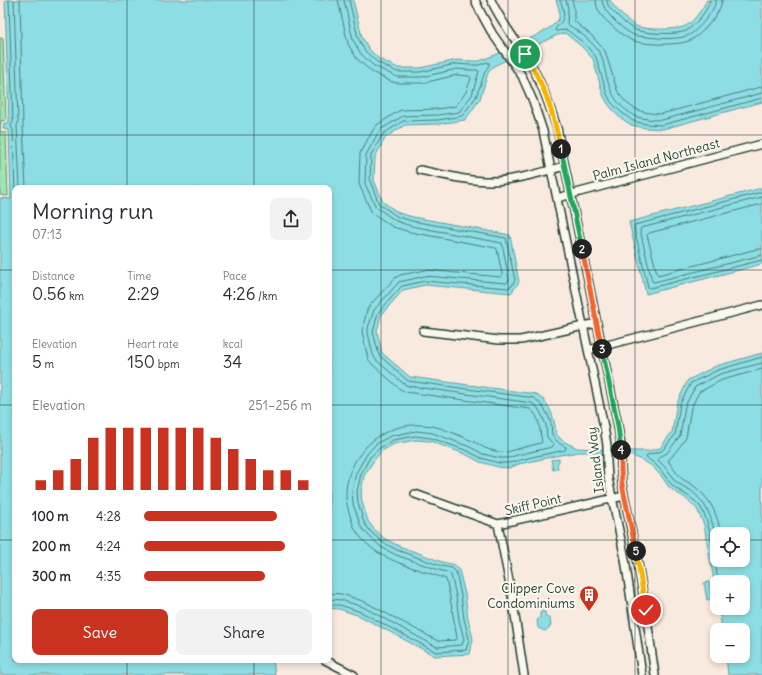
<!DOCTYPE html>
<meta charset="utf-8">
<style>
body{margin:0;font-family:Delius,sans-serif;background:#f2f2f3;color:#2b2b33;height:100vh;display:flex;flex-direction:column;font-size:15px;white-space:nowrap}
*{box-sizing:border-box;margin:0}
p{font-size:13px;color:#7c7c81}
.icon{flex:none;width:22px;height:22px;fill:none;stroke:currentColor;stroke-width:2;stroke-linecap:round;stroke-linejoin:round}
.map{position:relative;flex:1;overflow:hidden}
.sheet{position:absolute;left:12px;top:185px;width:320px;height:478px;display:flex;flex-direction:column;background:#fff;border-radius:8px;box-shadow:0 2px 6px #0003}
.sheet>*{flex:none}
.controls{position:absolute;left:710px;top:527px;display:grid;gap:8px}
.controls a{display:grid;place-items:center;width:40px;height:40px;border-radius:8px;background:#fff;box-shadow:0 2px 6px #0003;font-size:20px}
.pin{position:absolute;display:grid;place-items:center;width:34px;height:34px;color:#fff;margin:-17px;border:2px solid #fff;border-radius:50%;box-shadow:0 1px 4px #0007}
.km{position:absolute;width:20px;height:20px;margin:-10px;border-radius:50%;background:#222;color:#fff;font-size:11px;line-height:20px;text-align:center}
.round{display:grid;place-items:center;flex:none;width:42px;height:42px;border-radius:8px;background:#f2f2f3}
.overview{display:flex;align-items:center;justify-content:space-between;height:68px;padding:0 20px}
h1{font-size:22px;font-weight:600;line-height:30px}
.stats{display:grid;grid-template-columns:repeat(3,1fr);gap:6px;height:68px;padding:4px 20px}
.stats div{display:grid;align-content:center}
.stats b{font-size:17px;font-weight:600}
.stats small{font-size:11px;font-weight:400}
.stats p{font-size:11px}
.chart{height:112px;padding:8px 20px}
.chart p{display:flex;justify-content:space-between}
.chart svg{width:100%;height:72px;margin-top:4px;stroke:#c8321e;stroke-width:6}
.button{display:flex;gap:8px;margin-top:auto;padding:8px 20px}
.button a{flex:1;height:46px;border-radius:8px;background:#c8321e;color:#fff;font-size:16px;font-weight:600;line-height:46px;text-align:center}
.button a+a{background:#f2f2f3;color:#2b2b33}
ul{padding:0 20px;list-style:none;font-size:13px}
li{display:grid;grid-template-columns:64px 48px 1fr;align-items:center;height:30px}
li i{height:10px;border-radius:5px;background:#c8321e}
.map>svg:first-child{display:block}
.green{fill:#9fe5b1;stroke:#5f9172}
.water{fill:#8ddee4;stroke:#619e9e;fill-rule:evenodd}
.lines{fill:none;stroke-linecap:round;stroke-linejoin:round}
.shore{stroke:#4b7d7a;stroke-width:1}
.minor-casing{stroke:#1f3d34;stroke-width:10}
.minor{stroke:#fbf7ec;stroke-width:7}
.split-1-casing{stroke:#fff;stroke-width:8}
.split-2-casing{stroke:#fff;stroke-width:8}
.split-3-casing{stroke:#fff;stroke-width:8}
.split-4-casing{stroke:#fff;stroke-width:8}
.split-5-casing{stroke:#fff;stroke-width:8}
.split-6-casing{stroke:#fff;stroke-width:8}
.split-1{stroke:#f5b400;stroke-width:5}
.split-2{stroke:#22a559;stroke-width:5}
.split-3{stroke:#f0652b;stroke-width:5}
.split-4{stroke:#22a559;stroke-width:5}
.split-5{stroke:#f0652b;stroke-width:5}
.split-6{stroke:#f5b400;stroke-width:5}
.grid{fill:none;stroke:#1f3d34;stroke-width:1;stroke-opacity:0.55}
.labels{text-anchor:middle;stroke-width:4;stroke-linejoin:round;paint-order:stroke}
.street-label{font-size:13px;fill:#1f3d34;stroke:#fbf7ec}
.poi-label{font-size:13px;fill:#1f3d34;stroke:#fbf7ec;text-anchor:end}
</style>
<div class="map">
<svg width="762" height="675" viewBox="0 0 762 675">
<rect width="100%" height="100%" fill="#f9eadf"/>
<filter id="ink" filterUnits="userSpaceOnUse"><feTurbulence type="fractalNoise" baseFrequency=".025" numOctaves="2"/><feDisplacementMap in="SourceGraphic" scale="8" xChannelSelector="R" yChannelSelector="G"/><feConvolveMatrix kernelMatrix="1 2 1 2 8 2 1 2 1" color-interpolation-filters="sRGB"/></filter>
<g filter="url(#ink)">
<path class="green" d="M0,38H3L6,120L1,121L0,129L1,132L6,133L8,196L0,195Z"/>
<path class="water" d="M5,0H353L362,37L369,49L379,59L398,68H420L457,60L470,61H479L495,55L539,34L551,27L559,19V9L556,0H610C615,9 627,21 636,26C644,30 674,30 683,27C693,24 702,9 707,0H762V102L663,129L645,128L631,125L618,116L608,104L603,95L593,59L581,46L565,33L555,36L494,66L488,73L480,99L465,120L439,124L405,125L386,137L375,157L374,180L383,202L399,213L413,217L510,235L519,282L511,293L425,285L403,290L381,315L377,331L382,353L410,377L536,394C538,396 541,398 544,400C552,410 555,422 556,434L563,441L577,448L632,451H648L660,448L672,432L677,403L688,380L716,366L762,353V675H728L726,656H743V630H722L719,608H743V582H717V598L704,525L697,509L684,497L675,492L668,486L662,477L652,466L640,459L630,455H603L596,452H579L560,455L533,461L519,464L509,468L498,467L480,462L467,455L430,441L416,440L394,444L382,451L374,460L364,476L361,492L362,502L368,521L374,529L385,539L399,546L421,554L442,562L455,565L459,570L465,594L468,618L473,639L470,654L435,656L360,616L339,609L329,608V188H15V660H273L275,675H0V198L11,199L9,130L3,129L4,123H9ZM717,534H743V560H717Z
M762,188V264L646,294L629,222Z
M559,459V462L557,464L558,469L553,470L551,460Z
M709,582L712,599L707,600L704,583Z
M542,611L545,612L546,617L550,619L551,626L545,631L538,628L537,620L540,618V613Z"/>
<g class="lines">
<path class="shore" d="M9,0L13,122L11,126L13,130L15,193
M14,0L18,122L17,126L20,188
M20,0L23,126L26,188
M560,0C563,7 566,16 561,22C558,26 556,27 555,30L557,31L564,30H567L584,43L596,57L607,94L611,102L621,112L633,121L646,124L662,125L762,98
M566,0L568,8L567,24C580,32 595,43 602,57C607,78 609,99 629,112C631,114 634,116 637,117C645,119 653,120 662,120L762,93
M572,0L574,8V21L592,36L605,51L617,90C628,109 640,113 661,114L757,88L762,87
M596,0C596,10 602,17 609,23C615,29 623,36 631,40C642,45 680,46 691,40C698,36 704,30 709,24C715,17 721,9 722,0
M602,0C602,12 625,32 636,36C651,37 672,41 687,36C694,33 701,25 706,19C710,14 715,7 716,0
M607,0C607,7 612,11 617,15C621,20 630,28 636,30C646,34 677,35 686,31C694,26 709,10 710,0
M762,192L635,225L634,227L648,287L650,288L762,260
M762,197L641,228L640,230L652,281L654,282L762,255
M762,204L649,233L647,235L657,273L658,275L757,249H762
M721,534C717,513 711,499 694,486C689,482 684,481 680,477C676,473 673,467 669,462L668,461L678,449L686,438L691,408L699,392L722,380L762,369
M717,545C713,523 710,505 690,490C685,487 679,485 674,480C672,477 671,474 669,472C666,468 662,464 658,460V458L667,453L680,436L685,406L695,387L720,374L762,363
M718,582C715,563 711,520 699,505C691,496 681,493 672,485C666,479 662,470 655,464C652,461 648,460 646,456L647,455L662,451L675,435L680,404L691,383L718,370L762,357
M329,593L342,594L365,602L438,641L456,640L457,638L454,621L450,597L446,579C415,567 373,561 355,529C352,523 350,515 348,509C343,491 348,471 358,457C375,432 402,421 432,426C443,428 461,436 472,441C477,443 481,446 485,448C490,450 495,451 500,452C506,454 511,450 517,449C525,447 533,445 541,443L542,442C539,430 541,417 530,409L406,392L400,389L373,365L368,359L362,331L367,310L370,305L395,278L400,275L426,270L500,277L502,276V274L497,249L496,248L410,232L393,227L374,214L371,211L359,184L360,153L373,130L377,125L397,112L401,110L437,109L456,106L466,92L471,78L469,76L457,75L423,83H398L392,82L372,72L357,59L348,44L338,0
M329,599L341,600L363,607L437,647L462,645L464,639L459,620L456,596L451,575L450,573L439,570L396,555L381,547L368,535L361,527L353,504L352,491L356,473L367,454L376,444L390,436L416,431L433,433L470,447L483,454L500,458H508L517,455L552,447L554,445L547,437L546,425L542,415L537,407L532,403L408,386L404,384L376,360L373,355L368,333V328L374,310L399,282L425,276L506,283L508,282L509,279L502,243L411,226L396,221L376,207L365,184L366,155L378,133L381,129L403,116L438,115L459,112L472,95L479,71L477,70H469L457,69L422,77H398L395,76L374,66L361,54L353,40L344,0
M329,605H340L361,612L436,652L466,650L469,639L464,619L461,595L456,572L452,568L441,566L397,550L382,542L371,532L364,523L358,503L357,491L361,474L370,457L380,448L393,440L415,436L431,438L468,451L481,458L499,463H509L532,457L565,450L566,448V447L560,444L553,437C551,432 552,428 551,423C548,413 542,404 534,398L408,381L379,355L373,332L378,313L400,288L402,286L425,281L508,288L512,286L515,280L506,238L412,221L398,217L379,204L370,181L371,155L383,134L403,121L438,120L462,116L476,97L485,72L489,65V63L487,62L479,65H469L456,64L420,72H397L377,62L365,51L358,38L349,0"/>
<defs>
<path id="minor" d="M475,0L481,13L492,33L522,76L533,101L543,131L604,427L607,445V462L608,478L625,559L642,675
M491,0C500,20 513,36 525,55C540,78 548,101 557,128L618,426L621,446V469L622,484L638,563L645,606L655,675
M420,170C444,175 467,181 491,181C513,181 543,172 565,166
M557,198L762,144
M423,331L499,340H521L597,323
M588,350L762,305
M415,494L498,524L624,496
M498,524L512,596L524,675
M325,660L354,675"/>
</defs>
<use href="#minor" class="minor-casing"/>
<use href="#minor" class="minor"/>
</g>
</g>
<g class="lines" filter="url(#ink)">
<defs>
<path id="split-1" d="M525,54C533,68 541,82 547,98C553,114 557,132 561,149"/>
<path id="split-2" d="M561,149L582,249"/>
<path id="split-3" d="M582,249L602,349"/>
<path id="split-4" d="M602,349L618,426L621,450"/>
<path id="split-5" d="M621,450V469L622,484L636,551"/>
<path id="split-6" d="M636,551L646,610"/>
</defs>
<use href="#split-1" class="split-1-casing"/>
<use href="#split-2" class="split-2-casing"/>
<use href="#split-3" class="split-3-casing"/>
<use href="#split-4" class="split-4-casing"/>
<use href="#split-5" class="split-5-casing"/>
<use href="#split-6" class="split-6-casing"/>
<use href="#split-1" class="split-1"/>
<use href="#split-2" class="split-2"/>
<use href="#split-3" class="split-3"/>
<use href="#split-4" class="split-4"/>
<use href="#split-5" class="split-5"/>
<use href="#split-6" class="split-6"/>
</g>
<path class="grid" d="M127,0V188M254,0V188M381,0V675M508,0V675M635,0V675M0,135H762M0,270H15M329,270H762M0,405H15M329,405H762M0,540H15M329,540H717M743,540H762M127,660V675M254,660V675"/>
<defs>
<symbol id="building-pin" viewBox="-11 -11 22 30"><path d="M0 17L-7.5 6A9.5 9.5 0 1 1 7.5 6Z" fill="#c8321e" stroke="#fbf7ec"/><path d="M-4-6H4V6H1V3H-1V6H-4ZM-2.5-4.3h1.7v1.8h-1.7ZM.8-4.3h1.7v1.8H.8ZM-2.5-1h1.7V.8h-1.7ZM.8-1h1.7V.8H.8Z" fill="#fff"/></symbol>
</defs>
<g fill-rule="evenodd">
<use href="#building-pin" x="578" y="584" width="22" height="30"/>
</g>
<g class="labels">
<g class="street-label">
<text transform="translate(656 159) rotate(-15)" y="5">Palm Island Northeast</text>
<text transform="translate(595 460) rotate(-97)" y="5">Island Way</text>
<text transform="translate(533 504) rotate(-13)" y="5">Skiff Point</text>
</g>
<g class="poi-label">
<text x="575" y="593">Clipper Cove<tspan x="575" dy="15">Condominiums</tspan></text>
</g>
</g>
</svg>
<div class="controls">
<a><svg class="icon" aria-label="locate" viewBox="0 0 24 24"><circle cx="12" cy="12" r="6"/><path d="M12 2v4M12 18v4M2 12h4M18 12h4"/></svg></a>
<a>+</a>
<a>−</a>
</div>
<div class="pin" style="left:525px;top:54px;background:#1e9e55"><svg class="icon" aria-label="arrive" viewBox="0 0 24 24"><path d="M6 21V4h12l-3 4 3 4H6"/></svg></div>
<div class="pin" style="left:646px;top:610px;background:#d93025"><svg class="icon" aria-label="check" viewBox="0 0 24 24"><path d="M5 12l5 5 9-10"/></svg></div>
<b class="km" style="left:561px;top:149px">1</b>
<b class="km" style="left:582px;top:249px">2</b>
<b class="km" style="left:602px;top:349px">3</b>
<b class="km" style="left:621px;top:450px">4</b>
<b class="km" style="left:636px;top:551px">5</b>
<section class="sheet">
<div class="overview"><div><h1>Morning run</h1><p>07:13</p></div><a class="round"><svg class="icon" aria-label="share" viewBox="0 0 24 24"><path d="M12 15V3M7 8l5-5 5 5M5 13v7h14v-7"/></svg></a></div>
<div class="stats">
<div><p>Distance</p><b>0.56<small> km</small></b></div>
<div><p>Time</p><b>2:29</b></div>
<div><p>Pace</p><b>4:26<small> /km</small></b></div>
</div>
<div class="stats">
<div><p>Elevation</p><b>5<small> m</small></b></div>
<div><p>Heart rate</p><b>150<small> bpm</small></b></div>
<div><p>kcal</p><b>34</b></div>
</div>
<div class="chart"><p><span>Elevation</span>251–256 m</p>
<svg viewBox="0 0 160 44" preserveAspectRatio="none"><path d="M5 44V38M15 44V32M25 44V25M35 44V12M45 44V6M55 44V6M65 44V6M75 44V6M85 44V6M95 44V6M105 44V12M115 44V19M125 44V25M135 44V32M145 44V32M155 44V38"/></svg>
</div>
<ul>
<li><b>100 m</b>4:28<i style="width:79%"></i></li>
<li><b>200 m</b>4:24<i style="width:84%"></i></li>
<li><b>300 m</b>4:35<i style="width:72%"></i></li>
</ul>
<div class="button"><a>Save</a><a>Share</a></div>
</section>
</div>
